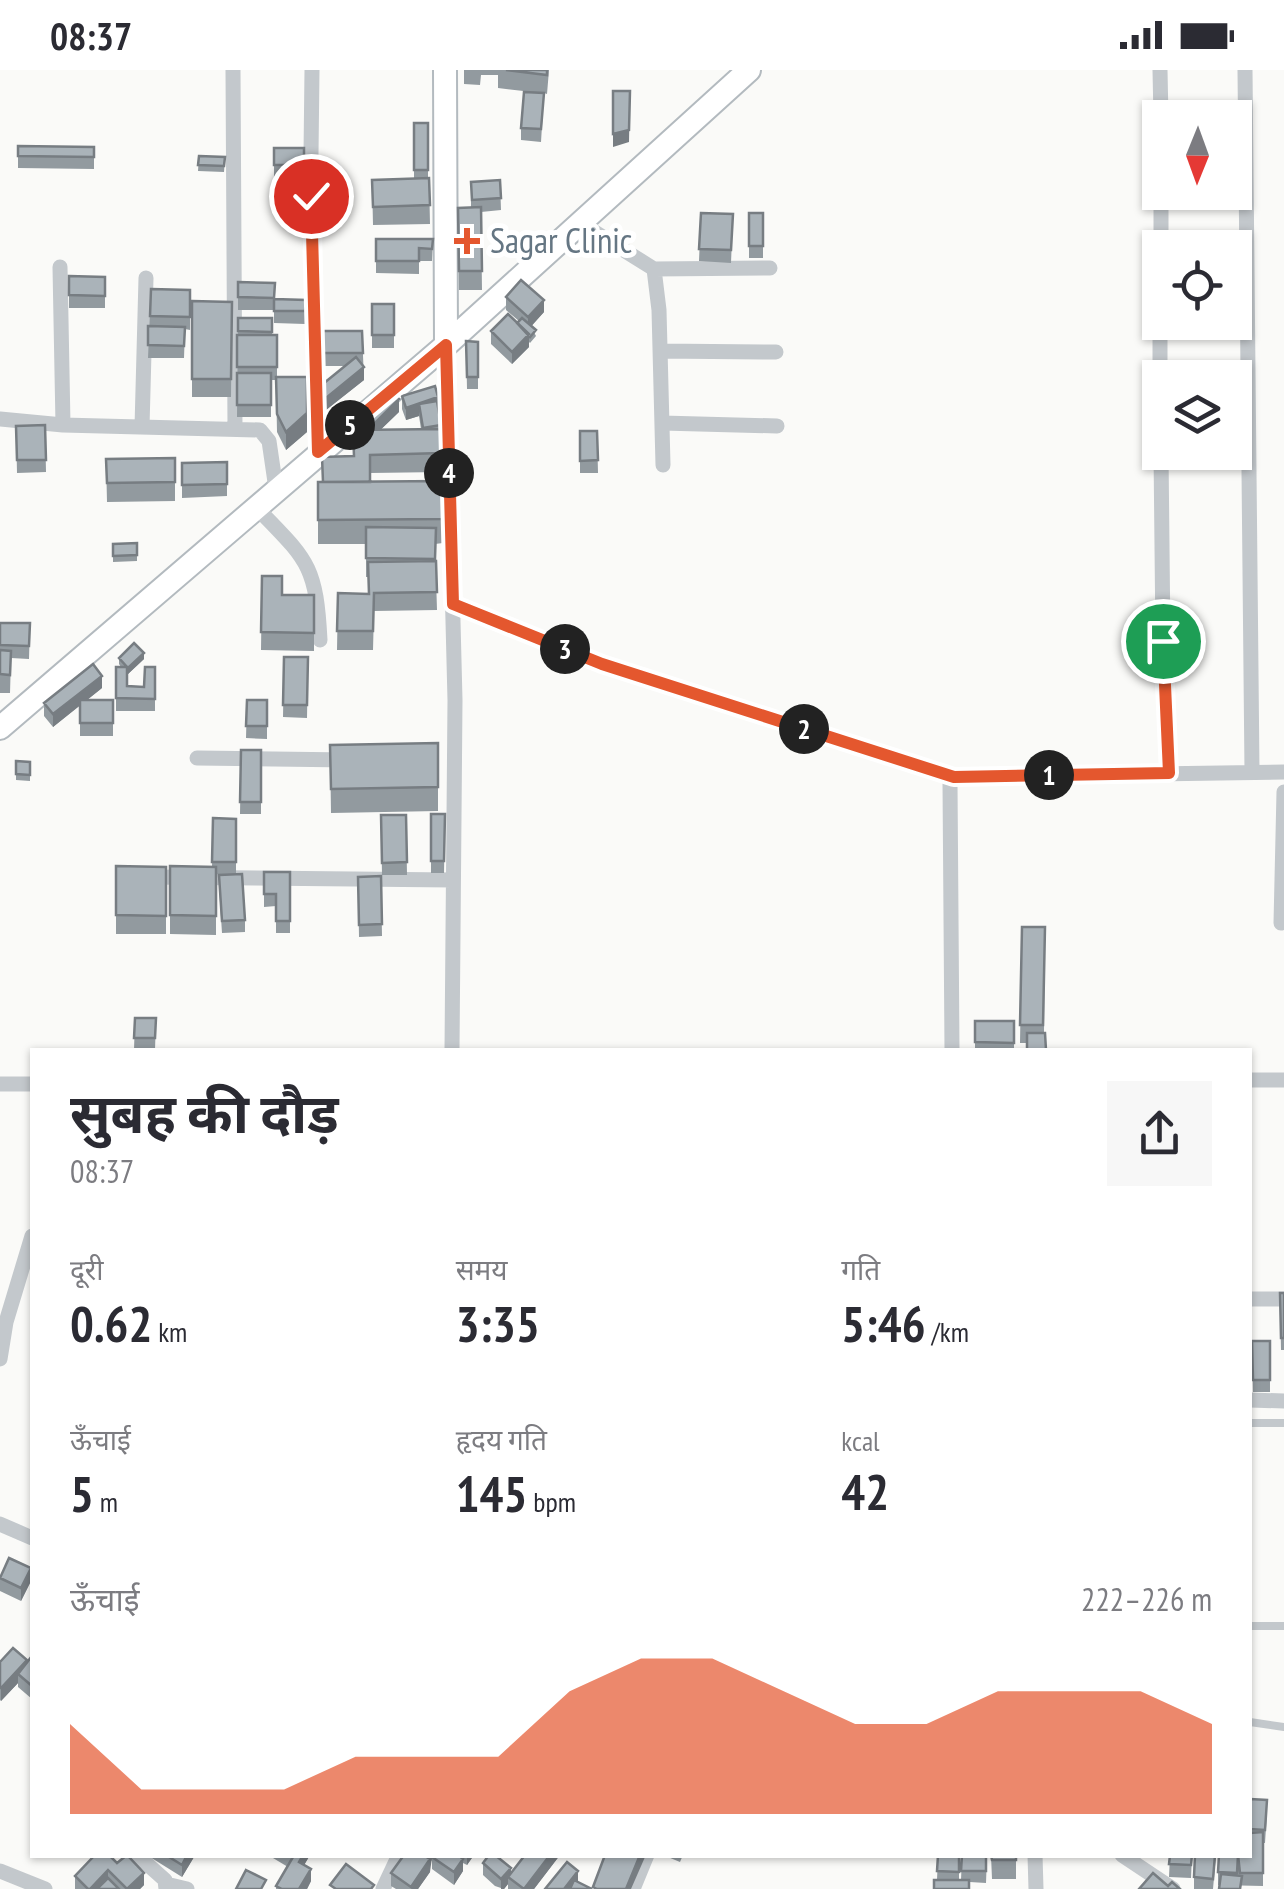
<!DOCTYPE html>
<html lang="hi">
<meta charset="utf-8">
<style>
body{margin:0;font-family:"PT Sans Narrow","Noto Sans Devanagari",sans-serif;background:#f7f7f7;color:#2b2b33;height:100vh;display:flex;flex-direction:column;font-size:38px;white-space:nowrap}
*{box-sizing:border-box;margin:0}
p{font-size:32px;color:#7c7c81}
.icon{flex:none;width:55px;height:55px;fill:none;stroke:currentColor;stroke-width:2;stroke-linecap:round;stroke-linejoin:round}
.map{position:relative;flex:1;overflow:hidden}
.drawer{position:absolute;left:30px;top:978px;width:1222px;height:810px;display:flex;flex-direction:column;background:#fff;border-radius:0px;box-shadow:0 2px 8px #0004}
.drawer>*{flex:none}
.needle{width:65px;rotate:181deg}
.buttons{position:absolute;left:1142px;top:30px;display:grid;gap:20px}
.buttons a{display:grid;place-items:center;width:110px;height:110px;border-radius:0px;background:#fff;box-shadow:0 2px 8px #0004;font-size:50px}
.pin{position:absolute;display:grid;place-items:center;width:85px;height:85px;color:#fff;margin:-42px;border:5px solid #fff;border-radius:50%;box-shadow:0 2px 10px #0007}
.km{position:absolute;width:50px;height:50px;margin:-25px;border-radius:50%;background:#222;color:#fff;font-size:28px;line-height:50px;text-align:center}
.round{display:grid;place-items:center;flex:none;width:105px;height:105px;border-radius:0px;background:#f7f7f7}
.overview{display:flex;align-items:center;justify-content:space-between;height:170px;padding:0 40px}
h1{font-size:55px;font-weight:700;line-height:75px}
.figures{display:grid;grid-template-columns:repeat(3,1fr);gap:15px;height:170px;padding:10px 40px}
.figures div{display:grid;align-content:center}
.figures b{font-size:50px;font-weight:700}
.figures small{font-size:28px;font-weight:400}
.figures p{font-size:28px}
.chart{height:280px;padding:20px 40px}
.chart p{display:flex;justify-content:space-between}
.chart svg{width:100%;height:180px;margin-top:10px;fill:#e4572e;opacity:.7}
.status{display:flex;justify-content:space-between;align-items:center;height:70px;padding:0 50px;background:#fff;direction:ltr}
.status svg{height:28px;fill:currentColor}
.map>svg:first-child{display:block}
.lines{fill:none;stroke-linecap:round;stroke-linejoin:round}
.secondary-casing{stroke:#b3babf;stroke-width:26}
.lane{stroke:#c3c8cc;stroke-width:8}
.street{stroke:#c3c8cc;stroke-width:15}
.secondary{stroke:#fff;stroke-width:22}
.wall{fill:#929a9f}
.shaded-wall{fill:#777d82}
.building{fill:#aab3b9;stroke:#777d82;stroke-width:2.5}
.route-casing{stroke:#fff;stroke-width:20}
.route{stroke:#e4572e;stroke-width:12}
.poi-dot{fill:#e4572e;stroke:#fff;stroke-width:4}
.labels{text-anchor:middle;stroke-width:10;stroke-linejoin:round;paint-order:stroke}
.poi-label{font-size:35px;fill:#657683;stroke:#fff;text-anchor:start}
</style>
<div class="status"><b>08:37</b><svg viewBox="0 0 49 12"><path d="M0 12V9h3v3zM5 12V6h3v6zM10 12V3h3v9zM15 12V0h3v12zM26 1h20v11H26zM47 4h2v5h-2z"/></svg></div>
<div class="map">
<svg width="1284" height="1819" viewBox="0 0 1284 1819">
<rect width="100%" height="100%" fill="#fafaf8"/>
<g class="lines">
<defs>
<path id="secondary" d="M445,0L446,275
M0,658L446,275L749,0"/>
</defs>
<use href="#secondary" class="secondary-casing"/>
<path class="lane" d="M453,534L602,594L954,707
M1250,1353H1284
M1250,1556H1284
M1250,1652L1284,1657"/>
<path class="street" d="M233,0L235,358
M312,0L310,168L318,383
M1160,0L1161,48
M1245,0L1252,702
M582,154L654,199L659,240L663,395
M1161,178V122
M60,197L63,355
M654,199L770,198
M446,275L455,630L452,980
M660,281L776,282
M1160,336V252
M0,349L63,355L260,360L269,371L276,419
M662,353L777,356
M142,357L146,208
M1161,382L1163,571L1169,703
M256,437C307,490 316,493 320,570
M197,688L350,690
M147,807L453,810
M1281,853L1284,722
M952,980L950,713L954,707L1284,702
M1250,1010H1284
M0,1014H32
M1250,1229H1284
M0,1289L6,1252L32,1166
M1250,1330L1284,1331
M0,1454L32,1468
M137,1785L165,1810L166,1819
M1035,1785L1036,1819
M1122,1785L1173,1819
M0,1801L45,1819
M166,1814L187,1819
M383,1819L399,1785
M633,1819L647,1785"/>
<use href="#secondary" class="secondary"/>
</g>
<path class="wall" d="M464,0H549L547,24L544,23L541,72L521,70V58L541,23L498,18V5H481L480,15L464,14Z
M414,53H428V108H429L430,154L373,155L372,110L414,108Z
M18,76L94,77V99L18,98Z
M274,78H304V107H274Z
M199,86L225,87L224,102L198,101Z
M500,110L501,140L481,142L482,220H459L458,138H471V112Z
M701,143L733,144L731,193L699,191Z
M749,143H763V188H749Z
M376,169H433L432,191H419V204L376,203Z
M69,206L105,207V238H69Z
M238,212L275,213V229L306,230L305,254L274,253V240H238Z
M151,219L190,220V260L185,259L184,288H148Z
M506,227L544,242L531,256L536,266L530,273L529,272V277L512,294L491,274V261L519,251L506,240Z
M192,231L232,232L231,327H192Z
M372,234H394V278H372Z
M238,248H272V265H277V307L307,362L286,380L277,362L276,310H271V347H237Z
M316,261H362L364,310L326,340L318,330V318L345,296H317Z
M466,271L478,272V319H467Z
M402,326L438,337L441,355L442,402L370,403V412L443,411V473L435,474L437,540L374,541L373,580H337L338,523L368,524V507H366V474H318V412H322L353,386L359,360V351L399,342L380,360L421,359L419,346L406,350L402,339Z
M45,355L46,402L17,403L16,356Z
M580,361H597L598,403H580Z
M175,388V431L107,432L106,389Z
M227,392V426L182,428V393Z
M137,473V491L113,492V474Z
M262,506L282,525H314V581L261,580Z
M0,553H30L29,589L11,588L10,623H0Z
M284,587H308L307,648L283,647Z
M119,588L144,589L128,604L127,603V616L144,617L155,597V641H116V597H121L119,594Z
M102,618L87,630H113V666H80V635L53,657L44,646V633Z
M247,630H267V669L246,668Z
M438,673V741L331,743L330,675Z
M241,680H261V744H240Z
M16,691L30,692V711L16,710Z
M431,744H445L444,803H431Z
M381,745H406L407,805H382Z
M213,748L236,749V804L245,850V862L222,863L219,817L223,804H216V865L170,864V796L212,797Z
M116,796L166,797V864H116Z
M264,802H290V863H276V836L264,837Z
M381,806L382,866L359,867L358,807Z
M1022,857H1045L1044,963L1027,973H1020Z
M135,948H156L155,980H134Z
M975,951H1014V980H975Z
M1280,1223H1284V1280H1281Z
M1252,1271H1270V1322H1253Z
M0,1506L31,1511L21,1531L0,1521Z
M32,1586V1629L18,1617V1613L1,1631L0,1630V1592L27,1593Z
M1250,1729L1267,1743L1265,1773H1263V1816L1218,1815V1802L1250,1785Z
M95,1785L144,1815L140,1819H75V1806Z
M150,1785H194V1787L182,1807L150,1787Z
M273,1785H310L304,1795L311,1811L307,1819H276V1816L288,1797L273,1788Z
M404,1785H474L467,1795L463,1793V1801L454,1815L432,1799V1790L430,1793V1802L418,1819H396L391,1816V1803Z
M525,1785H560L534,1819H508V1814L504,1819L495,1816L483,1805V1793L511,1803Z
M663,1785H683L680,1792Z
M938,1785H959V1810H961L962,1785H987L986,1813L937,1810Z
M991,1785H1016V1809H992Z
M1170,1785H1192L1191,1808L1169,1807Z
M1216,1785L1213,1819H1194V1807Z"/>
<path class="shaded-wall" d="M630,21L629,72L613,77V64Z
M544,230V242L528,260V247Z
M529,264V277L512,294V282Z
M364,297V310L326,340V328Z
M438,327V340L419,334V346L406,350V338Z
M399,329V342L368,372V360Z
M307,343V362L286,380V362Z
M144,583V589L128,604V598Z
M102,606V618L53,657V644Z
M31,1498V1511L21,1531V1518Z
M27,1590V1603L18,1604V1613L1,1631V1618Z
M187,1785H194V1787L182,1807V1795Z
M303,1785H310L299,1804V1792Z
M429,1785H435L432,1787L430,1802L418,1819H411L429,1790Z
M467,1785H474L467,1795Z
M550,1785H560L534,1819H524Z
M640,1785H645V1787L631,1819H626Z
M463,1789V1801L454,1815V1802Z
M511,1798V1809L508,1807V1814L504,1819H501V1809Z
M311,1799V1811L307,1819H299Z
M108,1800V1812L102,1819H90Z
M578,1801V1814L574,1819H564Z
M144,1803V1815L140,1819H127Z"/>
<path class="building" d="M506,0H547V5Z
M613,21H630L629,60L613,64Z
M524,22L544,23L541,59L521,58Z
M414,53H428V100H414Z
M18,76L94,77V87L18,86Z
M274,78H304V95H274Z
M199,86L225,87L224,96L198,95Z
M429,108L430,135L373,137L372,110Z
M500,110L501,128L472,130L471,112Z
M481,137L482,201H459L458,138Z
M701,143L733,144L731,180L699,179Z
M749,143H763V176H749Z
M376,169H433L432,179L419,178V191H376Z
M69,206L105,207V226L69,225Z
M521,210L544,230L528,247L506,227Z
M238,212L275,213L274,228L238,227Z
M151,219L190,220V247L150,246Z
M274,229L306,230L305,241H274Z
M192,231L232,232L231,309H192Z
M372,234H394V265H372Z
M508,244L529,264L512,282L491,261Z
M238,248H272V262L238,261Z
M522,248L536,260L530,267L517,253Z
M148,256L185,257L184,276L148,275Z
M316,261H362L363,283H317Z
M237,265H277V297H237Z
M466,271L478,272V307H467Z
M356,287L364,297L326,328L318,318Z
M237,303H271V335H237Z
M276,307H307V343L286,362L277,344Z
M435,316L438,327L406,338L402,326Z
M391,321L399,329L368,360L359,351Z
M437,331L441,355L423,358L419,334Z
M45,355L46,390H17L16,356Z
M442,359V383L370,385V412H323L322,387L354,386L353,360Z
M580,361H597L598,390L580,391Z
M175,388V412L107,413L106,389Z
M227,392V414L182,415V393Z
M443,411V449L318,450V412Z
M366,457L436,458L435,489L366,488Z
M137,473V485L113,486V474Z
M436,491L437,522L374,523L373,561H337L338,523L369,524L368,492Z
M262,506H282V525H314V563L261,562Z
M0,553H30L29,576L0,575Z
M134,573L144,583L128,598L119,588Z
M0,580L11,581L10,605L0,604Z
M284,587H308L307,635H283Z
M93,594L102,606L53,644L44,633Z
M116,597H127V616L144,617L145,597H155V629L116,628Z
M80,630H113V653H80Z
M247,630H267V656H246Z
M438,673V717L331,719L330,675Z
M241,680H261V732H240Z
M16,691L30,692V705L16,704Z
M431,744H445L444,791H431Z
M381,745H406L407,792L382,793Z
M213,748L236,749V792H212Z
M116,796L166,797V846L116,845Z
M170,796L216,797V846L170,845Z
M264,802H290V851H276V824H264Z
M242,804L245,850L222,851L219,805Z
M381,806L382,854L359,855L358,807Z
M1022,857H1045L1043,955H1020Z
M135,948H156L155,968H134Z
M975,951H1014V973L975,972Z
M1027,963H1045L1046,980H1027Z
M1280,1223H1284V1268H1281Z
M1252,1271H1270V1310H1253Z
M9,1488L31,1498L21,1518L0,1508Z
M13,1578L27,1590L1,1618L0,1617V1592Z
M32,1586V1616L18,1604Z
M1250,1729L1267,1730L1265,1760L1250,1759Z
M1263,1762V1803H1240L1238,1785H1250V1763Z
M95,1785H109L117,1793L127,1785L144,1803L127,1819L108,1800L90,1819H88L75,1806Z
M166,1785H187L182,1795Z
M289,1785H303L299,1792L311,1799L299,1819H282L276,1816L293,1787Z
M404,1785H423L430,1789L411,1817L391,1803Z
M433,1785H458L463,1789L454,1802L432,1787Z
M489,1785H495L511,1798L501,1809L483,1793Z
M525,1785H550L524,1819L508,1807Z
M605,1785H640L626,1819H597L593,1817Z
M938,1785H959V1802L937,1801Z
M962,1785H986V1801H961Z
M991,1785H1016V1790H992Z
M1170,1785H1192L1191,1795L1169,1794Z
M1195,1785H1215L1213,1809L1194,1807Z
M1219,1785H1238L1237,1803L1218,1802Z
M567,1792L578,1801L564,1819H545Z
M346,1794L374,1815L371,1819H336L330,1815Z
M246,1800L266,1810L261,1819H236Z
M1153,1803L1168,1816L1172,1812L1180,1819H1139Z
M1221,1804L1242,1806L1240,1819H1219Z
M108,1808L119,1819H97Z
M574,1810L592,1819H570Z
M934,1810H969V1819H934Z"/>
<g class="lines">
<defs>
<path id="route" d="M311,126L318,382L446,275L453,534L602,594L954,707L1169,703L1163,571"/>
</defs>
<use href="#route" class="route-casing"/>
<use href="#route" class="route"/>
</g>
<path class="poi-dot" d="M462 156h10v10h10v10h-10v10h-10v-10h-10v-10h10z"/>
<g class="labels">
<g class="poi-label">
<text x="490" y="183">Sagar Clinic</text>
</g>
</g>
</svg>
<div class="buttons">
<a><svg class="needle" viewBox="-14 -14 28 28"><path d="M0-13l5 13h-10z" fill="#e53935"/><path d="M0 13l5-13h-10z" fill="#7c7c81"/></svg></a>
<a><svg class="icon" aria-label="locate" viewBox="0 0 24 24"><circle cx="12" cy="12" r="6"/><path d="M12 2v4M12 18v4M2 12h4M18 12h4"/></svg></a>
<a><svg class="icon" aria-label="layers" viewBox="0 0 24 24"><path d="M12 4l9 5-9 5-9-5zM3 14l9 5 9-5"/></svg></a>
</div>
<div class="pin" style="left:1163px;top:571px;background:#1e9e55"><svg class="icon" aria-label="arrive" viewBox="0 0 24 24"><path d="M6 21V4h12l-3 4 3 4H6"/></svg></div>
<div class="pin" style="left:311px;top:126px;background:#d93025"><svg class="icon" aria-label="check" viewBox="0 0 24 24"><path d="M5 12l5 5 9-10"/></svg></div>
<b class="km" style="left:1049px;top:705px">1</b>
<b class="km" style="left:804px;top:659px">2</b>
<b class="km" style="left:565px;top:579px">3</b>
<b class="km" style="left:449px;top:403px">4</b>
<b class="km" style="left:350px;top:355px">5</b>
<section class="drawer">
<div class="overview"><div><h1>सुबह की दौड़</h1><p>08:37</p></div><a class="round"><svg class="icon" aria-label="share" viewBox="0 0 24 24"><path d="M12 15V3M7 8l5-5 5 5M5 13v7h14v-7"/></svg></a></div>
<div class="figures">
<div><p>दूरी</p><b>0.62<small> km</small></b></div>
<div><p>समय</p><b>3:35</b></div>
<div><p>गति</p><b>5:46<small> /km</small></b></div>
</div>
<div class="figures">
<div><p>ऊँचाई</p><b>5<small> m</small></b></div>
<div><p>हृदय गति</p><b>145<small> bpm</small></b></div>
<div><p>kcal</p><b>42</b></div>
</div>
<div class="chart"><p><span>ऊँचाई</span>222–226 m</p>
<svg viewBox="0 0 160 44" preserveAspectRatio="none"><path d="M0 44V22L10 38L20 38L30 38L40 30L50 30L60 30L70 14L80 6L90 6L100 14L110 22L120 22L130 14L140 14L150 14L160 22V44z"/></svg>
</div>
</section>
</div>
